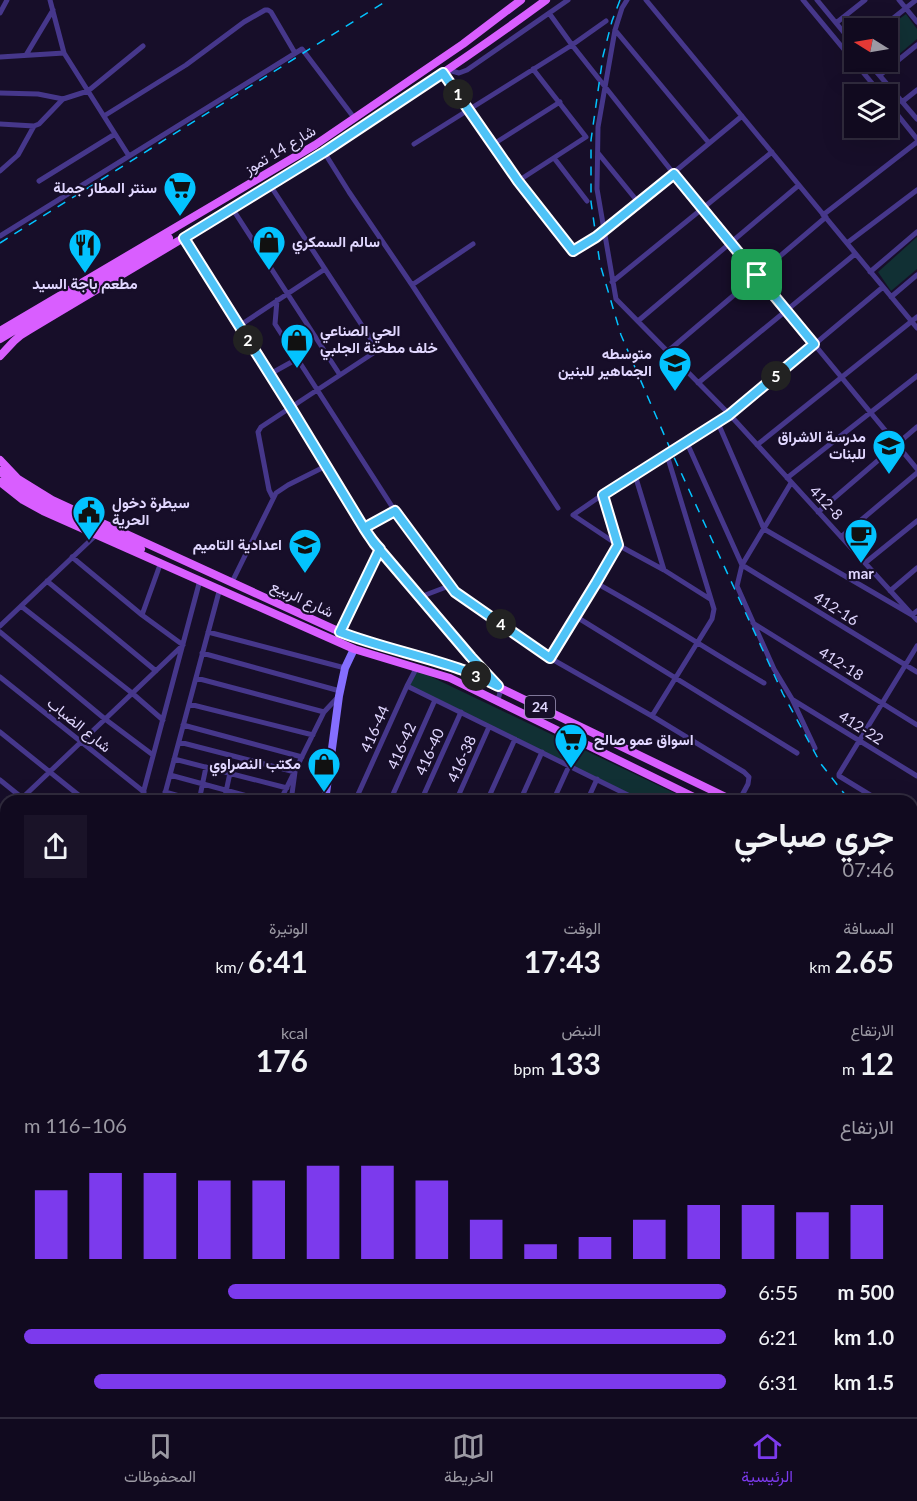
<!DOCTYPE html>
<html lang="ar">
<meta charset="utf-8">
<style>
body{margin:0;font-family:Lato,Vazirmatn,sans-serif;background:#1a1328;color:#f1f3f6;direction:rtl;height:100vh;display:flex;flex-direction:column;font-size:22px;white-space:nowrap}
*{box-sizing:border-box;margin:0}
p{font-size:20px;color:#9c9aa4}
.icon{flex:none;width:33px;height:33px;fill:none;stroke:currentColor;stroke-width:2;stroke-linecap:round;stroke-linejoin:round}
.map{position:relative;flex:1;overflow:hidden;direction:ltr}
.side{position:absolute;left:0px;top:795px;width:918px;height:622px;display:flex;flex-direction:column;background:#110a1f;border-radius:18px 18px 0 0;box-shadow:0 6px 24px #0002,0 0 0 2px #302b3d;direction:rtl}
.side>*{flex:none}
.needle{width:39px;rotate:281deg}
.controls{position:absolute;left:844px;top:18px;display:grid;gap:12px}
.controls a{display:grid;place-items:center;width:54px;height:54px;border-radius:0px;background:#110a1f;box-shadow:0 6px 24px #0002,0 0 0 2px #302b3d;font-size:30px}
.pin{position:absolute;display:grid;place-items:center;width:51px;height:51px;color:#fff;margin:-26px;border-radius:12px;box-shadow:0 3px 9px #0006}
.km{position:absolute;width:30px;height:30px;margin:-15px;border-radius:50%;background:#222;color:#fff;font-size:16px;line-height:30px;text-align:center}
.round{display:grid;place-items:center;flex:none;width:63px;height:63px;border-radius:0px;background:#1a1328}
.headline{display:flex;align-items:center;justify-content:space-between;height:102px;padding:0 24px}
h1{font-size:33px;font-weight:700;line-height:45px}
.metrics{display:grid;grid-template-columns:repeat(3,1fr);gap:9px;height:102px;padding:6px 24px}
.metrics div{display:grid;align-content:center}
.metrics b{font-size:30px;font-weight:700}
.metrics small{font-size:16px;font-weight:400}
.metrics p{font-size:16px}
.chart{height:168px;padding:12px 24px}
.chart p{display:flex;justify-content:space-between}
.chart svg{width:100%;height:108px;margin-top:6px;stroke:#7c3aed;stroke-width:6}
ul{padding:0 24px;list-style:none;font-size:20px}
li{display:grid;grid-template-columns:96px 72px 1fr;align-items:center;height:45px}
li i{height:15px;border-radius:8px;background:#7c3aed}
.tab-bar{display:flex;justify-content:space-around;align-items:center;height:84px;border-top:2px solid #302b3d;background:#110a1f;font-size:16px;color:#9c9aa4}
.tab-bar a{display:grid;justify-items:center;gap:3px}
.tab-bar .active{color:#7c3aed}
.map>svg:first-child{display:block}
.green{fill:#113034}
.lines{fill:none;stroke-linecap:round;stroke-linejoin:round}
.street{stroke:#46378b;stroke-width:5}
.secondary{stroke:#856eff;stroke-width:8}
.primary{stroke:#d95eff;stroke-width:8}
.rail{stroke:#03c3ff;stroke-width:1.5;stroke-dasharray:9 8;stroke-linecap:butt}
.route-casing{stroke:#fff;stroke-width:12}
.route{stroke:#4fc3f7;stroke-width:8}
.labels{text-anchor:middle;stroke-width:4.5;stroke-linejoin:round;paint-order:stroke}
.shield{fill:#170e29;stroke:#a49bbf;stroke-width:1.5}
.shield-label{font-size:14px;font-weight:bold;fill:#e1d7ff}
.street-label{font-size:15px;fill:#e1d7ff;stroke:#170e29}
.poi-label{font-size:15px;font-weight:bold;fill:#e1d7ff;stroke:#170e29;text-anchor:end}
</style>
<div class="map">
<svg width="917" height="1417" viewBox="0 0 917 1417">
<rect width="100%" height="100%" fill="#170e29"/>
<path class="green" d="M906,14L917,29V39L883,68L877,62H888L887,28Z
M917,237V269L891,291L878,272Z
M417,670L691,801H644L409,686Z"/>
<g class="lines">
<path class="street" d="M50,0L64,53L129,156
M627,0L622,8L615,30L598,127L597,189L616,299L730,415L917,620
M646,0L917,328
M803,0L881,94
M817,0L855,46
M899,0L917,22
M0,13L7,0
M549,13L572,45L674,174L917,469
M836,23L865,0
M881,28L916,0
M615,30L709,143
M26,55L53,10
M0,57L64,53
M868,62L917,119
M448,70L459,73L467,70L568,0
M443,73L518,181L573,251L596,237L742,116
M880,75L917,45
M0,93L38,94L63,99L88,91L143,46
M902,102L917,90
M888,103L917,139
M104,116L186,65L244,22L265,10H268L271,12L295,53
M0,124L34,126L39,124L63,99
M414,144L572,45L606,21
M492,145L560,102
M324,152L349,192L412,285L558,508
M598,153L638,202
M554,158L587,201
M0,171L18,155L34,126
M39,181L115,134
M518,181L586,137L533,69
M270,185L378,350L261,427L258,432L269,490L273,498
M232,208L340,375
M823,215L917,142
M0,236L302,49L355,119
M184,238L291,408L364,528L380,550L471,657L498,686L500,693L497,702
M847,243L917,190
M870,272L917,232
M612,282L772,152
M412,285L473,244
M891,297L917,275
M277,300L275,324L395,511L455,592L550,658L652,716L744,772L749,777L748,784L739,801
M638,321L799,185
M239,326L325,269
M667,352L826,217
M270,374L297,359
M698,383L855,254
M718,423L764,529L912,615L917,611
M687,443L742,565L917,672
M757,445L917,317
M635,475L664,570
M787,478L917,376
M791,483L742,565L737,586L774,669L792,699L815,748
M818,512L917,427
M364,528L395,511
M841,537L917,473
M865,563L917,521
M47,581L156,671
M232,582L276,493L288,485L326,466
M596,583C653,614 708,650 764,683
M890,591L917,568
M420,597L449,586
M710,599L664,570L618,545L573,515L602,495L730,415L883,287
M21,606L132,693L163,720
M142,615L161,562
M575,616L797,753
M753,623L917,725
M0,626L96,535
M0,632L105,719L153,755
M208,632L345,668
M340,632L380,550
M202,653L340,691
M550,658L596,583L618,545L602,495
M0,677L144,792
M196,678L324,712
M407,686L640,801
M793,700L917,776
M189,704L313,735
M652,716L712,619L714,609L667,455
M183,725L302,757
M0,732L86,801
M179,742L295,772L291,801
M174,759L287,788
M170,775L266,801
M0,780L26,801
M165,792L197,801
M326,794L340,801
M19,801L183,645L142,615L72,557
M141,801L200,580
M163,801L220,588
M199,801L206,767
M224,801L230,773
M280,801L324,712L339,696
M355,801L407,686L417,667
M390,801L435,700
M421,801L461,712
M456,801L489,727
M487,801L515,739
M520,801L542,752
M553,801L569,766
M587,801L597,779
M822,801L825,797
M880,801L839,776V774L917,646
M0,819L6,813
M912,821L917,824
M0,827L6,832
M0,869L6,874
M0,913L6,917
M0,957L6,962
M0,1001L6,1005
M0,1018L6,1009
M0,1045L6,1050
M0,1089L6,1094
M0,1131L6,1136
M0,1170L6,1174
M0,1213L6,1214
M912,1298L917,1300
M0,1311L6,1281
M912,1346L917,1348
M912,1381L917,1368
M2,1415L26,1417
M3,1417L6,1386
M171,1417L172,1412
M319,1417L320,1412
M411,1417V1412
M577,1417L580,1412
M608,1417L611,1412
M642,1417L644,1412
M675,1417L678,1412
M849,1417L851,1412
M898,1417L900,1412"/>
<path class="secondary" d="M325,801L339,696L345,668L354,649
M0,1368H6
M468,1412L526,1417
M251,1417L252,1412
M708,1417L710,1412
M719,1417L720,1412"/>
<path class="primary" d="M0,331L315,145L463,44L521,0
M0,339L169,238
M0,356L14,341L21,335C122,274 225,215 324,151C399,103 474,53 546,0
M0,460L18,479L52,500L340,632L374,644L405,652L463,670L734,801
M0,471C35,507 85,522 130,542L141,549
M0,482L23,500L43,511L354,649L450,678L702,801
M912,904L917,907
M912,926L917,929
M912,947L917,944"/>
<path class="rail" d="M620,0L612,21L603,56L591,140V202L600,264L621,335L672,453L783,694L821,764L850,801
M0,243L388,0
M912,866L917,870"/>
</g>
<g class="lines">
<defs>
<path id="route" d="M757,275L674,174L596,237L573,251L518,181L443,73L324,152L184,238L291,408L364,528L374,543L471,657L498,686C486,680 473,673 460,669C420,655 379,647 340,632L380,549C374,543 369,536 364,528L395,511L455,592L550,658L596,583L618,545L603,495L729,415L814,344L757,275"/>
</defs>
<use href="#route" class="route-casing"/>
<use href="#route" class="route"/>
</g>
<defs>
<symbol id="supermarket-pin" viewBox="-11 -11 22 30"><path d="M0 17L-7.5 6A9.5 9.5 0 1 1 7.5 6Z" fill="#03c3ff" stroke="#170e29"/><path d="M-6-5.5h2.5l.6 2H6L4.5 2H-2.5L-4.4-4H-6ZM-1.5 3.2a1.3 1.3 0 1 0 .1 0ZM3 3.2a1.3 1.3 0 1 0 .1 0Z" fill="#111"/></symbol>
<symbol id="shop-pin" viewBox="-11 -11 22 30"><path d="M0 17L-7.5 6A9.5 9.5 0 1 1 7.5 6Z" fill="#03c3ff" stroke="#170e29"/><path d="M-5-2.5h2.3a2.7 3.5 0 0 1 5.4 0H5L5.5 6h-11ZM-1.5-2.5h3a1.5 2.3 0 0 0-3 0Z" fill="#111"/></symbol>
<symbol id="restaurant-pin" viewBox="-11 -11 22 30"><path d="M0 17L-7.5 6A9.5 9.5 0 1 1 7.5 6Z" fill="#03c3ff" stroke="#170e29"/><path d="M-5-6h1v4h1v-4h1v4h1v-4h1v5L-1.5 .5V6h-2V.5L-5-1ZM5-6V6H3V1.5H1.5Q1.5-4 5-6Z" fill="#111"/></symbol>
<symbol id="school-pin" viewBox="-11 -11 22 30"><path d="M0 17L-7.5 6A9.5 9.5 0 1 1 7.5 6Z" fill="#03c3ff" stroke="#170e29"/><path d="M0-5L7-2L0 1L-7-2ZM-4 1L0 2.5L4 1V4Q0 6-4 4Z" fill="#111"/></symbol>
<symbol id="civic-pin" viewBox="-11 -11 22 30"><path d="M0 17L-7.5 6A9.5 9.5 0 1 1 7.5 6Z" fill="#03c3ff" stroke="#170e29"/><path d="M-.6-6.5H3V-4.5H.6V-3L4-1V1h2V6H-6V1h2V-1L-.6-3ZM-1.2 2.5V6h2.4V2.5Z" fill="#111"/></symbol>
<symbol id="cafe-pin" viewBox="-11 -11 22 30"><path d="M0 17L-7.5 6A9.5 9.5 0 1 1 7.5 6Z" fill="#03c3ff" stroke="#170e29"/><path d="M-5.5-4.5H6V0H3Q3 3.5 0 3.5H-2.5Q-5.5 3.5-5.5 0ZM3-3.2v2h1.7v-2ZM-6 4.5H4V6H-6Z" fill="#111"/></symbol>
</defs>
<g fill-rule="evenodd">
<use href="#supermarket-pin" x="161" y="169" width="38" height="52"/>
<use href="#shop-pin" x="250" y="223" width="38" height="52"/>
<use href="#restaurant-pin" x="66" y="226" width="38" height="52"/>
<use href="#shop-pin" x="278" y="321" width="38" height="52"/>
<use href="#school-pin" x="656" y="344" width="38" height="52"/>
<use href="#school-pin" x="870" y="427" width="38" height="52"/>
<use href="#civic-pin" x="70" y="493" width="38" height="52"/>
<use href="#cafe-pin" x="842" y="516" width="38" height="52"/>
<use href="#school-pin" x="286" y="526" width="38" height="52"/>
<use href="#supermarket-pin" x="552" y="721" width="38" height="52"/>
<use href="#shop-pin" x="305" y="745" width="38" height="52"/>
</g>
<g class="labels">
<rect class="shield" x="525" y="696" width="30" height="22" rx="4.5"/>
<g class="shield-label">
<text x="540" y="712">24</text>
</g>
<g class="street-label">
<text transform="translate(280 150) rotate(-31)" y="5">شارع 14 تموز</text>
<text transform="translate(826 503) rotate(47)" y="5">412-8</text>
<text transform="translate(302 599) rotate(25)" y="5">شارع الربيع</text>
<text transform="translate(836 609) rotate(32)" y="5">412-16</text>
<text transform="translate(841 664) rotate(32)" y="5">412-18</text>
<text transform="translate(79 725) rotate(39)" y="5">شارع الضباب</text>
<text transform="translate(861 728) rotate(32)" y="5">412-22</text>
<text transform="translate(375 729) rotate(-66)" y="5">416-44</text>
<text transform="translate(402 746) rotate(-66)" y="5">416-42</text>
<text transform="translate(430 752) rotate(-66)" y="5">416-40</text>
<text transform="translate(462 759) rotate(-66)" y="5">416-38</text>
</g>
<g class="poi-label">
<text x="157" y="193">سنتر المطار جملة</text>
<text x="292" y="247" text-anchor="start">سالم السمكري</text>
<text x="85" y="289" text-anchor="middle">مطعم باجة السيد</text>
<text x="320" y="336" text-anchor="start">الحي الصناعي<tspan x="320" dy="17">خلف مطحنة الجلبي</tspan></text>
<text x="652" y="359">متوسطه<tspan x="652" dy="17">الجماهير للبنين</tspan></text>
<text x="866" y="442">مدرسة الاشراق<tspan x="866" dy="17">للبنات</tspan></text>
<text x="112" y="508" text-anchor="start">سيطرة دخول<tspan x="112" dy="17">الحرية</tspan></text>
<text x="282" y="550">اعدادية التاميم</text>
<text x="861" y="579" text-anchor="middle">mar</text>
<text x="594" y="745" text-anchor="start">اسواق عمو صالح</text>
<text x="301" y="769">مكتب النصراوي</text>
</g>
</g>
</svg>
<div class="controls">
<a><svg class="needle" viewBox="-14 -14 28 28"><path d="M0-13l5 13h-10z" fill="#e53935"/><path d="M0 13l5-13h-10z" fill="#9c9aa4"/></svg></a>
<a><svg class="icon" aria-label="layers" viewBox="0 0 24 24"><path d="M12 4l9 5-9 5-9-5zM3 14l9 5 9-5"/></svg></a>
</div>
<div class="pin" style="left:757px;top:275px;background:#1e9e55"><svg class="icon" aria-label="arrive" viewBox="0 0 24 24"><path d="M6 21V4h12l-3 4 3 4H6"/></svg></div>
<b class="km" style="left:458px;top:94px">1</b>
<b class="km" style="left:248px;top:340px">2</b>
<b class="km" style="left:476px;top:676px">3</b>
<b class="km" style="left:501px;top:624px">4</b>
<b class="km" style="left:776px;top:376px">5</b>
<section class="side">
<div class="headline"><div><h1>جري صباحي</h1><p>07:46</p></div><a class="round"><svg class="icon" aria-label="share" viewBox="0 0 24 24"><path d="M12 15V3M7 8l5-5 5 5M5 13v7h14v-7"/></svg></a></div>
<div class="metrics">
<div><p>المسافة</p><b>2.65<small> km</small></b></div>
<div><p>الوقت</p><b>17:43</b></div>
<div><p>الوتيرة</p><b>6:41<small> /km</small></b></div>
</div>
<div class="metrics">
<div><p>الارتفاع</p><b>12<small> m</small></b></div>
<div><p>النبض</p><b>133<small> bpm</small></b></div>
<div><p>kcal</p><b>176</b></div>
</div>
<div class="chart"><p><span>الارتفاع</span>106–116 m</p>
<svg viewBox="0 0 160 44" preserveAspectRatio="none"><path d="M5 44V16M15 44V9M25 44V9M35 44V12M45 44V12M55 44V6M65 44V6M75 44V12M85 44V28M95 44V38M105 44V35M115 44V28M125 44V22M135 44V22M145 44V25M155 44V22"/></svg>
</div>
<ul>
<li><b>500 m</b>6:55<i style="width:71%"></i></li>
<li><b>1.0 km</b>6:21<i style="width:100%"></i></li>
<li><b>1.5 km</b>6:31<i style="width:90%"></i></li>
</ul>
</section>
</div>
<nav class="tab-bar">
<a class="active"><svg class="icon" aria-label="home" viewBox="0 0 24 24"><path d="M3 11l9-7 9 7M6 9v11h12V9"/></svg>الرئيسية</a>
<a><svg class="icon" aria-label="map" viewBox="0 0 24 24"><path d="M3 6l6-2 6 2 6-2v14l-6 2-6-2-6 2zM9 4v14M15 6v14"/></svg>الخريطة</a>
<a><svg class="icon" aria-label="saved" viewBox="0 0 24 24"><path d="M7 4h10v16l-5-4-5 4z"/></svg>المحفوظات</a>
</nav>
